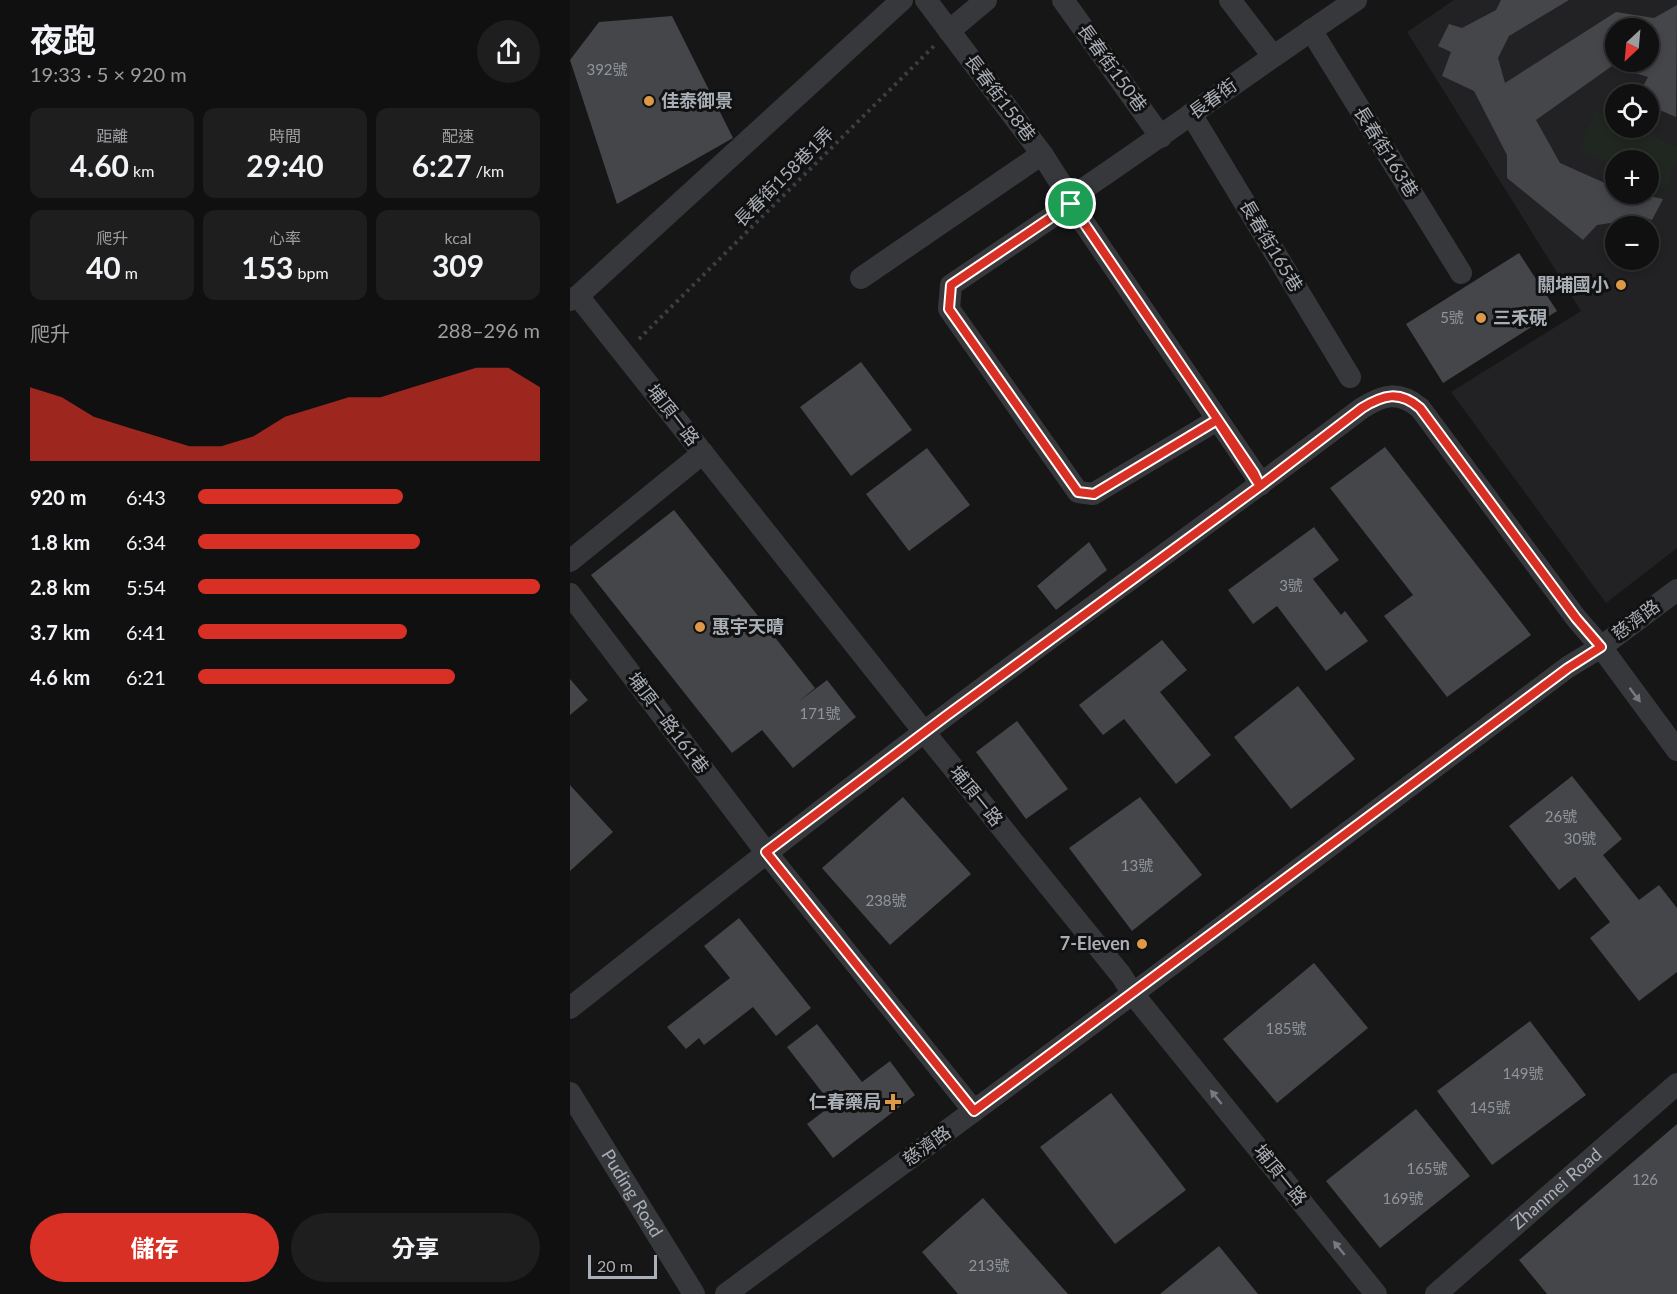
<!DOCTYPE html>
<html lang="zh-TW">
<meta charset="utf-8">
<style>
body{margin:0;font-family:Lato,"Noto Sans TC",sans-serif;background:#1e1e1f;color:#f1f3f6;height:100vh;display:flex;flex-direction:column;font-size:22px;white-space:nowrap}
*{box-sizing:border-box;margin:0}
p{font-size:20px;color:#9c9d9f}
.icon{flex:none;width:33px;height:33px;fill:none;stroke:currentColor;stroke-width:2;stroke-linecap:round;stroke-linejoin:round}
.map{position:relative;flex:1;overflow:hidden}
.details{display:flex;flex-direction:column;background:#101011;width:570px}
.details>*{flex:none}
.needle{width:39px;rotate:206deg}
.controls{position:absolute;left:1035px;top:18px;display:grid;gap:12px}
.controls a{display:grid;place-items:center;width:54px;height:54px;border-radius:50%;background:#101011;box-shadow:0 3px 9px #0003,0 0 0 2px #303031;font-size:30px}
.scale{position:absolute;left:18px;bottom:15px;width:69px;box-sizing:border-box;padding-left:6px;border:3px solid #a9afb6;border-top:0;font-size:16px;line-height:21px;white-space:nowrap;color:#a9afb6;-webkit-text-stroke:4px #111112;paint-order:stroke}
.pin{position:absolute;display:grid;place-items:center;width:51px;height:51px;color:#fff;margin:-26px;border:3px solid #fff;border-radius:50%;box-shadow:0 2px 6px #0007}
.round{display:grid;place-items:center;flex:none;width:63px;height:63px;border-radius:32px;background:#1e1e1f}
.headline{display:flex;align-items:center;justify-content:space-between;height:102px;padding:0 30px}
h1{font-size:33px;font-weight:700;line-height:45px}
.figures{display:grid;grid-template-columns:repeat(3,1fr);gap:9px;height:102px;padding:6px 30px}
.figures div{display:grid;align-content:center;border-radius:12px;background:#1e1e1f;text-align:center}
.figures b{font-size:30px;font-weight:700}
.figures small{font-size:16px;font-weight:400}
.figures p{font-size:16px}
.chart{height:168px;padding:12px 30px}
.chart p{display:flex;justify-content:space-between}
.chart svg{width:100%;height:108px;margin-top:6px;fill:#d93025;opacity:.7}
.cta{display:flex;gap:12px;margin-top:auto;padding:12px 30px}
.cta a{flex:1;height:69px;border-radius:36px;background:#d93025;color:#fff;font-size:24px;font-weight:700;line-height:69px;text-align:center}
.cta a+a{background:#1e1e1f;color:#f1f3f6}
ul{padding:0 30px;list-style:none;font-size:20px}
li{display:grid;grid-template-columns:96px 72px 1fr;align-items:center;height:45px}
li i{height:15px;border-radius:8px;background:#d93025}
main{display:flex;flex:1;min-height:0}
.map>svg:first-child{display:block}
.built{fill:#222224;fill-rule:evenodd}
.green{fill:#202720}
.building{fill:#45464a;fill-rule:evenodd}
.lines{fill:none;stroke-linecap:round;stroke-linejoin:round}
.path{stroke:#3d3f43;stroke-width:4;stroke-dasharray:3 4.5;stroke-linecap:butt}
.minor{stroke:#37383c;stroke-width:22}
.oneway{fill:#76797f}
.route-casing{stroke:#fff;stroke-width:12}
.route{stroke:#d93025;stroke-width:8}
.poi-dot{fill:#dd9948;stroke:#111112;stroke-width:2}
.labels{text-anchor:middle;stroke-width:6;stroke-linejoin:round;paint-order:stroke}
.number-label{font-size:15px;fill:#90959b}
.street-label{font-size:18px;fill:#a9afb6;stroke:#111112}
.poi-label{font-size:18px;font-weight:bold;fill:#a9afb6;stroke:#111112;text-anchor:start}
</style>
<main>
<section class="details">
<div class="headline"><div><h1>夜跑</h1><p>19:33 · 5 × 920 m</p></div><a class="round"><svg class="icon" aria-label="share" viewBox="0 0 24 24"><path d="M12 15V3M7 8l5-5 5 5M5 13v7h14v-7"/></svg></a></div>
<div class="figures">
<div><p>距離</p><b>4.60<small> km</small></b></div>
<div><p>時間</p><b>29:40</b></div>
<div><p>配速</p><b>6:27<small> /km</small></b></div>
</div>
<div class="figures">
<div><p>爬升</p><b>40<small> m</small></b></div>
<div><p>心率</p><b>153<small> bpm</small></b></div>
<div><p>kcal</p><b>309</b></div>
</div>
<div class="chart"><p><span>爬升</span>288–296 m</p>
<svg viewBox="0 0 160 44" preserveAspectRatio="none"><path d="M0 44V14L10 18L20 26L30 30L40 34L50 38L60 38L70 34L80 26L90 22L100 18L110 18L120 14L130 10L140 6L150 6L160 14V44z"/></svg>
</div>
<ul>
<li><b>920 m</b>6:43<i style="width:60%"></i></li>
<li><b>1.8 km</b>6:34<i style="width:65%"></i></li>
<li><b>2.8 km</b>5:54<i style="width:100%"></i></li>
<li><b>3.7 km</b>6:41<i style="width:61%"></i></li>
<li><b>4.6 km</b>6:21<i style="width:75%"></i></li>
</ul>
<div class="cta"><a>儲存</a><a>分享</a></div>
</section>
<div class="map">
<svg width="1107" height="1294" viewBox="0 0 1107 1294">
<rect width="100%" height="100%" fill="#161617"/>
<path class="built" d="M884,0H1107V548L1036,603L881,392L1011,311L837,32ZM1046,28H1078V62H1046ZM1046,94H1078V128H1046ZM1046,160H1078V194H1046ZM1046,226H1078V260H1046Z"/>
<path class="green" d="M1027,110L1045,119L1046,128H1065L1107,147V162L1095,189L1079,182L1078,160H1046L1045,166L1009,150Z"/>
<path class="building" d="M931,0H999L939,36L928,58L935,83L1046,12L1084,18L1107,5L1106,117L1078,105V94H1069L1078,77L1042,66L966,120L990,163L1046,188V194H1070L1093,199L1082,220L1071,216L1062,226L1047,222L1027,225L1013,240L937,178V155L904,91L872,76L881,52L868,46L879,24L892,28L926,10ZM1046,28H1078V62H1046Z
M102,16L163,138L47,204L0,60L29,22Z
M949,253L987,311L873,383L836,324Z
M291,362L342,430L281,476L230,407Z
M815,447L961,635L877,697L814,616L843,595L760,488Z
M357,448L400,505L339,551L296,494Z
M104,510L245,688L228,702L257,680L286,717L223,768L192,730L162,753L21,575Z
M744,527L769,560L743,579L771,615L775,611L798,641L756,671L707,606L683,624L658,590Z
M519,542L537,570L486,610L467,586Z
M592,640L617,670L590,692L641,755L606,784L554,719L533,735L509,705Z
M0,679L18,700L0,715Z
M728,686L785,759L721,809L664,737Z
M447,721L498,789L456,819L406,752Z
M1002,776L1052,839L1033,855L1069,900L1089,885L1107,908V972L1069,1001L1020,938L1040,922L1005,877L989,890L939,826Z
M0,785L43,832L0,871Z
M333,797L401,874L320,945L252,868Z
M570,797L632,875L562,931L499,848Z
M169,918L241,1008L206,1036L183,1007L134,1045L129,1038L116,1049L97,1027L160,978L134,946Z
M744,963L798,1028L707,1103L653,1039Z
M960,1021L1016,1095L922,1165L867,1091Z
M247,1024L292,1082L320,1061L345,1095L263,1158L237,1124L262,1105L217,1047Z
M541,1093L616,1190L545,1244L470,1147Z
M846,1109L900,1176L810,1248L756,1181Z
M1107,1124V1294H977L949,1260Z
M413,1198L498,1294H388L352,1252Z
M649,1246L688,1294H590Z"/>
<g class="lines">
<path class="path" d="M69,339L364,46"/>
<g class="minor">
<path d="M356,0L472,154L500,198L501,204L684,473L690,485"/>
<path d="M493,0L591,137"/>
<path d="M660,0L703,56"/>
<path d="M741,30L891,273"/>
<path d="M379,31L416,0"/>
<path d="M621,114L780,377"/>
<path d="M500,198C597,133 690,64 786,0"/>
<path d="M501,204L381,285L379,309L508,492L523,494L647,420"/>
<path d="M291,278L472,154"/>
<path d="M8,296L355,733L551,975L563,994L806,1294"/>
<path d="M0,300L8,296L332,0"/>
<path d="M0,561L133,453"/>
<path d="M0,594L196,852L404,1111"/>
<path d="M0,1008C125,909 250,810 378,714C515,611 655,512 792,408C813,395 828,390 850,408L1006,618L1031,647L1107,750"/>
<path id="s1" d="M0,1093L124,1294"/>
<path d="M156,1294L581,980L998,667L1031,647L1107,590"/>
<path id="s2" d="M866,1294L1107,1084"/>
</g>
</g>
<defs><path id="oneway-solid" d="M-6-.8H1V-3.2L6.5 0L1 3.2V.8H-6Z" transform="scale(1.5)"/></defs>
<g class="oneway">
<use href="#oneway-solid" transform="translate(1065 695) rotate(53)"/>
<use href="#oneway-solid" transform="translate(646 1097) rotate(-129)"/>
<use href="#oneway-solid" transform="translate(769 1248) rotate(-129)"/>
</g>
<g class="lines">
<defs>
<path id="route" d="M501,204L684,473L690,486L376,716L196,852L404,1111L998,668L1031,647L1006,618L850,408C829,390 813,395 792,408L690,486L647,420L524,494L508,492L379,309L381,285L501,204"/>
</defs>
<use href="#route" class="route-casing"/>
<use href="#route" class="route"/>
</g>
<g class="poi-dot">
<circle cx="79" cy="101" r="6"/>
<circle cx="1051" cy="285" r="6"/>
<circle cx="911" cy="318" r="6"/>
<circle cx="130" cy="627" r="6"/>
<circle cx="572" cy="944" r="6"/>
<path d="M320 1093h6v6h6v6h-6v6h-6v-6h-6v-6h6z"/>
</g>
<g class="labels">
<g class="number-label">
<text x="37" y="75">392號</text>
<text x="882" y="323">5號</text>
<text x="721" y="591">3號</text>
<text x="250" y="719">171號</text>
<text x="991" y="822">26號</text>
<text x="1010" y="844">30號</text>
<text x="567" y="871">13號</text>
<text x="316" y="906">238號</text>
<text x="716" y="1034">185號</text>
<text x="953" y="1079">149號</text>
<text x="920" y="1113">145號</text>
<text x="857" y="1174">165號</text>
<text x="1075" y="1185">126</text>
<text x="833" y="1204">169號</text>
<text x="419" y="1271">213號</text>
</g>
<g class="street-label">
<text transform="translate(542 68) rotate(54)" y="6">長春街150巷</text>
<text transform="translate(430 98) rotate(53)" y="6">長春街158巷</text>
<text transform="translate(643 99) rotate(-36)" y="6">長春街</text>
<text transform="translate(816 152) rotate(58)" y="6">長春街163巷</text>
<text transform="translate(214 177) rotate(-45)" y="6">長春街158巷1弄</text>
<text transform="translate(701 246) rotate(59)" y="6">長春街165巷</text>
<text transform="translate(103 415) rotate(52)" y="6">埔頂一路</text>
<text transform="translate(1066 620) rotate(-37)" y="6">慈濟路</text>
<text transform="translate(98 723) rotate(53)" y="6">埔頂一路161巷</text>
<text transform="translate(406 796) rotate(51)" y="6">埔頂一路</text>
<text transform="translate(357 1146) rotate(-36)" y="6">慈濟路</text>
<text transform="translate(710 1175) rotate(51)" y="6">埔頂一路</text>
<text dy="6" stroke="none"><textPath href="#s2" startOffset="160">Zhanmei Road</textPath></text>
<text dy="6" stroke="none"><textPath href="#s1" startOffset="118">Puding Road</textPath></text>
</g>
<g class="poi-label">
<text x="91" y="107">佳泰御景</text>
<text x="1039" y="291" text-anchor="end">關埔國小</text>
<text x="923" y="324">三禾硯</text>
<text x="142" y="633">惠宇天晴</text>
<text x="560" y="950" text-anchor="end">7-Eleven</text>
<text x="311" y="1108" text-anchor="end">仁春藥局</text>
</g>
</g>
</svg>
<div class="controls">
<a><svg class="needle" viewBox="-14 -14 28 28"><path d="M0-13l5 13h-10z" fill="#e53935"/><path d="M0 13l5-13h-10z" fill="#9c9d9f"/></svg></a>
<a><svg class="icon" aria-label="locate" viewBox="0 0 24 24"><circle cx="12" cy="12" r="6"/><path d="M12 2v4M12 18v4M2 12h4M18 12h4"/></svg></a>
<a>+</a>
<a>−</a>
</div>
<div class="scale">20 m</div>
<div class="pin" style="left:501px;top:204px;background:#1e9e55"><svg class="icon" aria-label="arrive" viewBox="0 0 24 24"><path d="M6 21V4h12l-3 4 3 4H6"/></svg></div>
</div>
</main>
